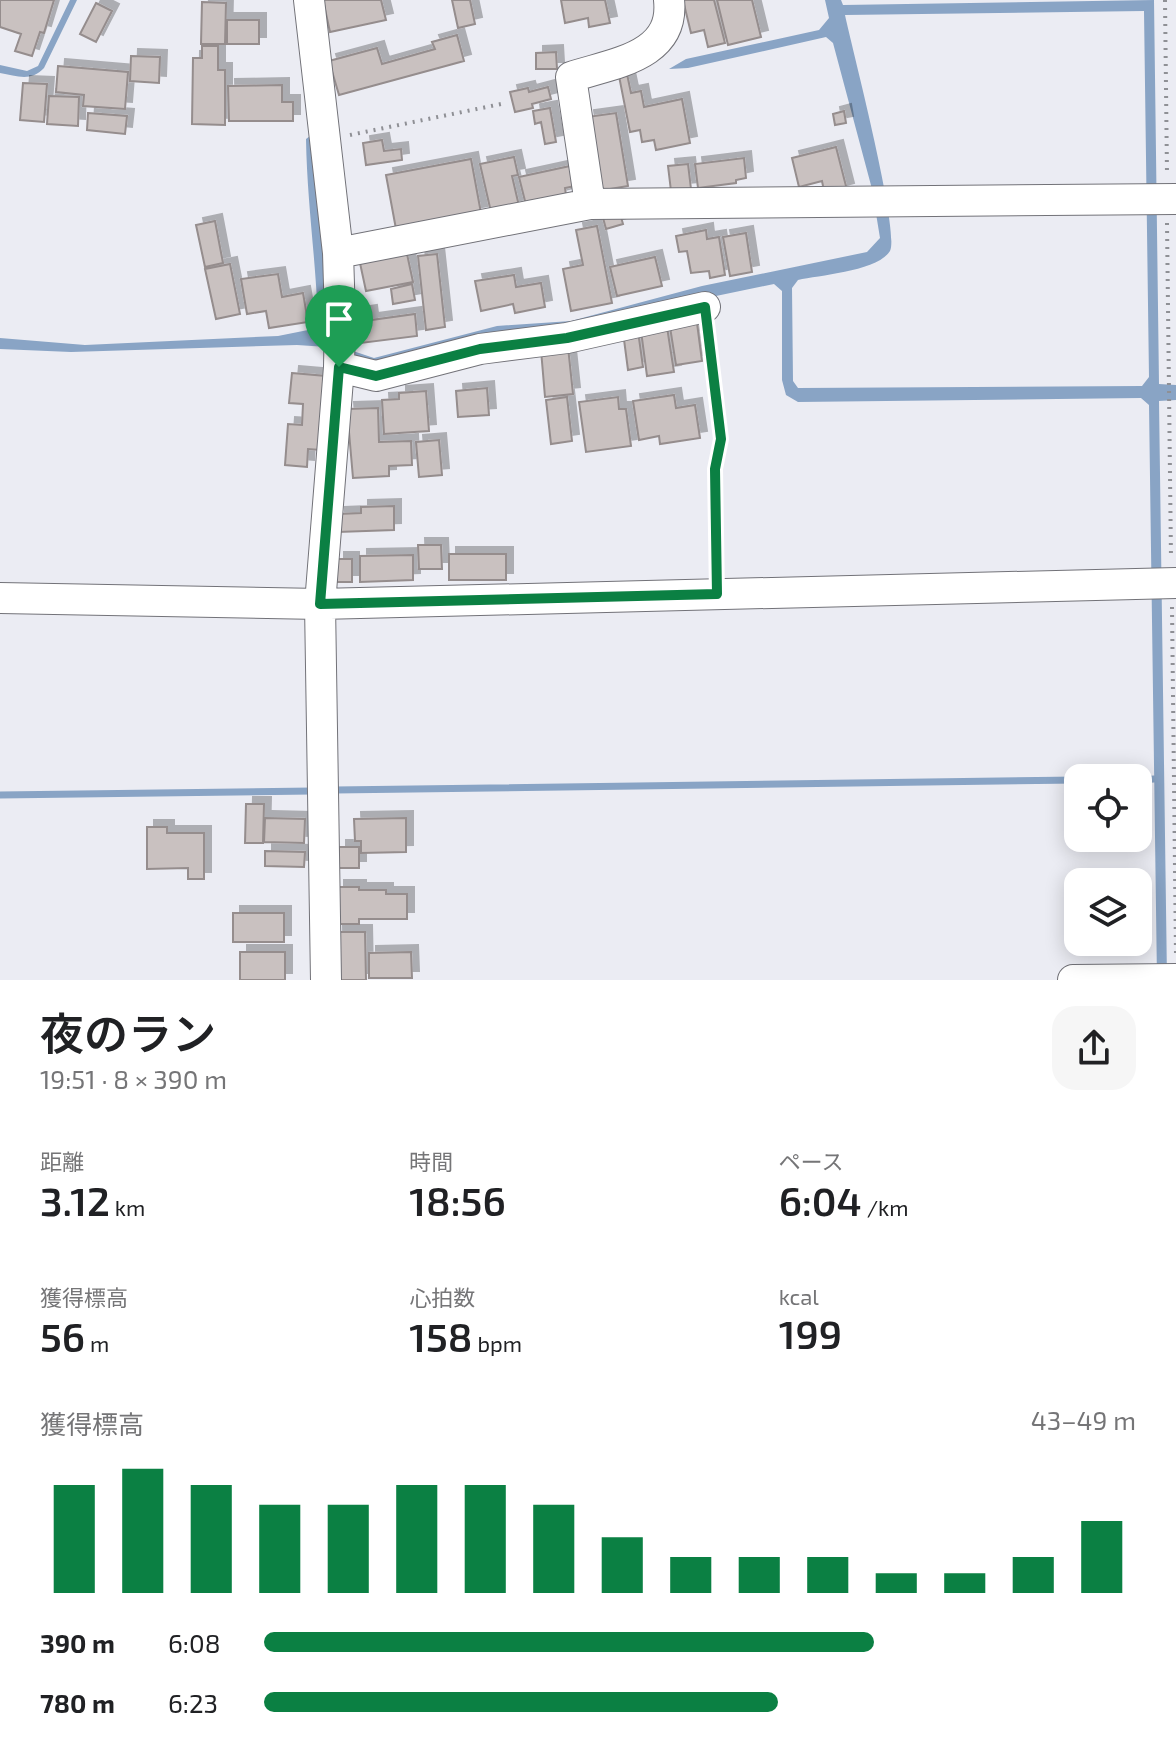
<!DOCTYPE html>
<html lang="ja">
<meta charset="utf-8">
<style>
body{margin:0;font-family:"Exo 2","Noto Sans JP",sans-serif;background:#f6f6f6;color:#202124;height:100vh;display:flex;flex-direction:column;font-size:30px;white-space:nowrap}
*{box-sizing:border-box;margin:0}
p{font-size:26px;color:#757577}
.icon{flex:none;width:44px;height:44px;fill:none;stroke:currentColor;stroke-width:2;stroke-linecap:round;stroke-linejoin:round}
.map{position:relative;height:980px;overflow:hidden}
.sheet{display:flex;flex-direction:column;background:#fff;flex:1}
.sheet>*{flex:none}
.tools{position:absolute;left:1064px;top:764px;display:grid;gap:16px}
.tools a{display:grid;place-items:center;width:88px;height:88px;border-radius:16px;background:#fff;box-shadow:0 4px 20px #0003;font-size:40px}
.pin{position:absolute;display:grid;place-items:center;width:68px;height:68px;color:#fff;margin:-82px -34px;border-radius:50% 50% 50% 0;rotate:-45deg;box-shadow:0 0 8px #0007}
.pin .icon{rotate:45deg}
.round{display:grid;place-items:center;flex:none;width:84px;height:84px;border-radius:24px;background:#f6f6f6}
.head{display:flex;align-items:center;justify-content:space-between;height:136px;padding:0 40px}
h1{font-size:44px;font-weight:600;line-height:60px}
.metrics{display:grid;grid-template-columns:repeat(3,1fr);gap:12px;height:136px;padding:8px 40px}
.metrics div{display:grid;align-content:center}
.metrics b{font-size:40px;font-weight:600}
.metrics small{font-size:22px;font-weight:400}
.metrics p{font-size:22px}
.chart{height:224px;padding:16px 40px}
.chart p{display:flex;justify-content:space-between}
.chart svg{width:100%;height:144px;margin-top:8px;stroke:#0b8043;stroke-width:6}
ul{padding:0 40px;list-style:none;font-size:26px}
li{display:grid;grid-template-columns:128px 96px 1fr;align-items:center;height:60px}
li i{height:20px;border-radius:10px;background:#0b8043}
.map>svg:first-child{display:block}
.water{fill:#89a4c5;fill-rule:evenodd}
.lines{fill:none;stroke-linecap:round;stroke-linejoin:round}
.stream{stroke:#89a4c5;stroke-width:7}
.building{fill:#c9c1c0;stroke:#958d8d;stroke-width:2;filter:url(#shadow)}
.minor-casing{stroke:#727278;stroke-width:32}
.path{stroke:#8f9095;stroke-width:4;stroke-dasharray:2 6;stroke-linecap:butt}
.minor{stroke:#fff;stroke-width:30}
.route-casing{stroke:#fff;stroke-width:16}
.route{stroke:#0b8043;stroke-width:10}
</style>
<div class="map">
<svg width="1176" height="980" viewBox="0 0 1176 980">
<defs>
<filter id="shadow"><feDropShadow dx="7" dy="-7" stdDeviation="0" flood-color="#0004"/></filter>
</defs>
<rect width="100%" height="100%" fill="#ebecf3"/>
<path class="water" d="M70,0H77L44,68C31,82 17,76 0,73V65L27,71L38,66Z
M825,0H841L843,5L1154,0L1159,384L1176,385V400L1159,401L1167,980H1157L1149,405L1141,398L798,402L786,395L782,380V291L774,284L375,367L327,347L297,345L71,352L0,349V338L85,345L278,336L308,330L318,322C316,261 307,201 306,139L314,133L350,350L374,358L497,326L571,321L702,286L867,252L880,238L872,189L833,43L826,37L688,68L669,69L686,59L819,30L829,18ZM1144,11L1149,377L1142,386L798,388L793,381L792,288L798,280C820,275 878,271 890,251C900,232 852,48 845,15Z"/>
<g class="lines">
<path class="stream" d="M1138,780L1154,779
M335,790L1078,780
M0,795L312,791"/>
</g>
<path class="building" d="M0,0H54L44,33L40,32L32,56L15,51L21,34L0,27Z
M323,0H381L386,20L330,32Z
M452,0H470L475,24L458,28Z
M561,0H605L610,23L589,27L588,18L565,23Z
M683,0H714L725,43L708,47L704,30L691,33Z
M717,0H752L761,37L728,45Z
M202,2L226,3L225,44H201Z
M96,3L112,11L96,42L80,34Z
M227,20H259V44H227Z
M457,35L464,61L339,95L329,61L377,48L382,64L435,49L432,42Z
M202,46H218V70H225V125L192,124L193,58H202Z
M556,52L557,69H536V53Z
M131,56L160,57L159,83L130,81Z
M58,66L128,72L125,109L83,106L84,95L56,92Z
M627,74L631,93L641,91L644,107L682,99L690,143L656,150L654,140L642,142L640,130L630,132L619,76Z
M23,83L47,84L44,122L20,120Z
M282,85V102H293V121H229L228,86Z
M548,87L551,99L532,104L533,108L515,112L510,92L528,88L529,92Z
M49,96L79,97L78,126L47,124Z
M550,108L556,142L545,144L541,122L535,124L533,111Z
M844,111L846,123L835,125L833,114Z
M88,113L127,116L125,134L87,130Z
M616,113L628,186L598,191L587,117Z
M382,140L384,151L401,149L402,160L366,165L363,143Z
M836,147L847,190L825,196L822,181L799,187L792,158Z
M514,157L518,175L512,176L519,206L491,212L480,164Z
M744,158L746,178L736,180V183L698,188L695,164Z
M471,159L481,213L396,229L386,175Z
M688,164L691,189L671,191L668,166Z
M570,166L575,186L565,188L566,195L526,205L519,177Z
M619,210L623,224L606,229L602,214Z
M215,221L223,263L205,267L196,225Z
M597,226L612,303L571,311L563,269L583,265L576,230Z
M706,230L707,239L719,237L725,275L710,278L709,271L691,273L687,251L679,252L676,236Z
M746,233L752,272L730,276L723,237Z
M407,254L413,282L366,291L360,263Z
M437,254L445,327L426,330L418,256Z
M655,257L662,286L617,296L610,267Z
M230,264L240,314L216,319L205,269Z
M278,274L282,297L303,293L308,322L269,328L266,311L247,314L241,279Z
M514,275L516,287L541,283L545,307L515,313L513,304L481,311L475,281Z
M412,284L415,300L393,304L391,289Z
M370,312L371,320L415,314L417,336L353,344L350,315Z
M697,323L702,361L676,365L670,327Z
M667,327L674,372L647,376L641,331Z
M638,331L643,367L628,370L623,332Z
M568,347L573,394L545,397L541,350Z
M292,373L326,376L321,450L308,449L307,467L285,465L288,424L302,425L303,404L289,403Z
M487,388L489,415L458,417L456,391Z
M426,391L429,431L384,434L382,400L399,399V393Z
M674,395L676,408L695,405L700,438L660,444L659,436L639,440L633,401Z
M567,397L572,441L551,444L546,400Z
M618,397L619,409H626L631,446L586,452L579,402Z
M378,408L379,442L411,441L412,465L389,466V476L353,478L347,409Z
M439,440L442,475L419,477L416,442Z
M394,506V530L338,532V514L361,513V507Z
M418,545H441L442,569H419Z
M449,554H506V580H449Z
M413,555V580L360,582V556Z
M337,559H352V582H337Z
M246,804H264L263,843H245Z
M265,818L305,819L304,843L264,842Z
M406,818V852L361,853V841H355L354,819Z
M147,827H167V833H204V879H188V868L147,869Z
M339,847H359V868H339Z
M265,851L305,852L304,867L265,866Z
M337,887H359V890H386V894H407V919H359V924H337Z
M233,913H284V942H233Z
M336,932H365L366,980H337Z
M240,952H285V980H240Z
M411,952L412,978H369V953Z"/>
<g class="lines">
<defs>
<path id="minor" d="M309,0L338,253L340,316L339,367L320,604L326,980
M590,204L571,77C613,63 675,57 669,0
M338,253L590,204L1176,199
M339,367L376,376L480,349L567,338L705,307
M0,598L320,604L1176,583
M1073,980L1176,979"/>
</defs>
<use href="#minor" class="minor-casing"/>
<path class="path" d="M1165,0L1167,174
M350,135L506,103
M1167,223L1171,558
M708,330L721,439L715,469L717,568
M1172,607L1176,954"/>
<use href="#minor" class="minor"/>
</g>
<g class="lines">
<defs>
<path id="route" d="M705,307L721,439L715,469L717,594L320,604L339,367L376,376L480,349L567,338Z"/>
</defs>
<use href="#route" class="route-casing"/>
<use href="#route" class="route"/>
</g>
</svg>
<div class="tools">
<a><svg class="icon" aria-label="locate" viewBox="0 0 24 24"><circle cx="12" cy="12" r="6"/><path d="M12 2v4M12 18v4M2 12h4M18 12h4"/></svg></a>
<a><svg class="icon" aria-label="layers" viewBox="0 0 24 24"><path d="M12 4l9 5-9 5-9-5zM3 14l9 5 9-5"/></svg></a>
</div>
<div class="pin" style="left:339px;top:367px;background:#1e9e55"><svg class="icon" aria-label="arrive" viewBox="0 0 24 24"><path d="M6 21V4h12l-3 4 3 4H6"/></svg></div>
</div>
<section class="sheet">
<div class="head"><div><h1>夜のラン</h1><p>19:51 · 8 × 390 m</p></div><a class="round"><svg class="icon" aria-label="share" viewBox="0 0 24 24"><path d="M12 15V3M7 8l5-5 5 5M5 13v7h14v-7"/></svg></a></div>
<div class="metrics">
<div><p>距離</p><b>3.12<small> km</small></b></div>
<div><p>時間</p><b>18:56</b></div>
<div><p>ペース</p><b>6:04<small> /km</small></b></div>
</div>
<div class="metrics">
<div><p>獲得標高</p><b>56<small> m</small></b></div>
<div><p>心拍数</p><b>158<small> bpm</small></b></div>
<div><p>kcal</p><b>199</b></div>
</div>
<div class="chart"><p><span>獲得標高</span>43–49 m</p>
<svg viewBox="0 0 160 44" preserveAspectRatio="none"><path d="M5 44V11M15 44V6M25 44V11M35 44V17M45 44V17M55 44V11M65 44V11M75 44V17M85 44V27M95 44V33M105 44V33M115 44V33M125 44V38M135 44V38M145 44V33M155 44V22"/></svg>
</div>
<ul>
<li><b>390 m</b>6:08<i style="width:70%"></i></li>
<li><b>780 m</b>6:23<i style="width:59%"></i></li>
</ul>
</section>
